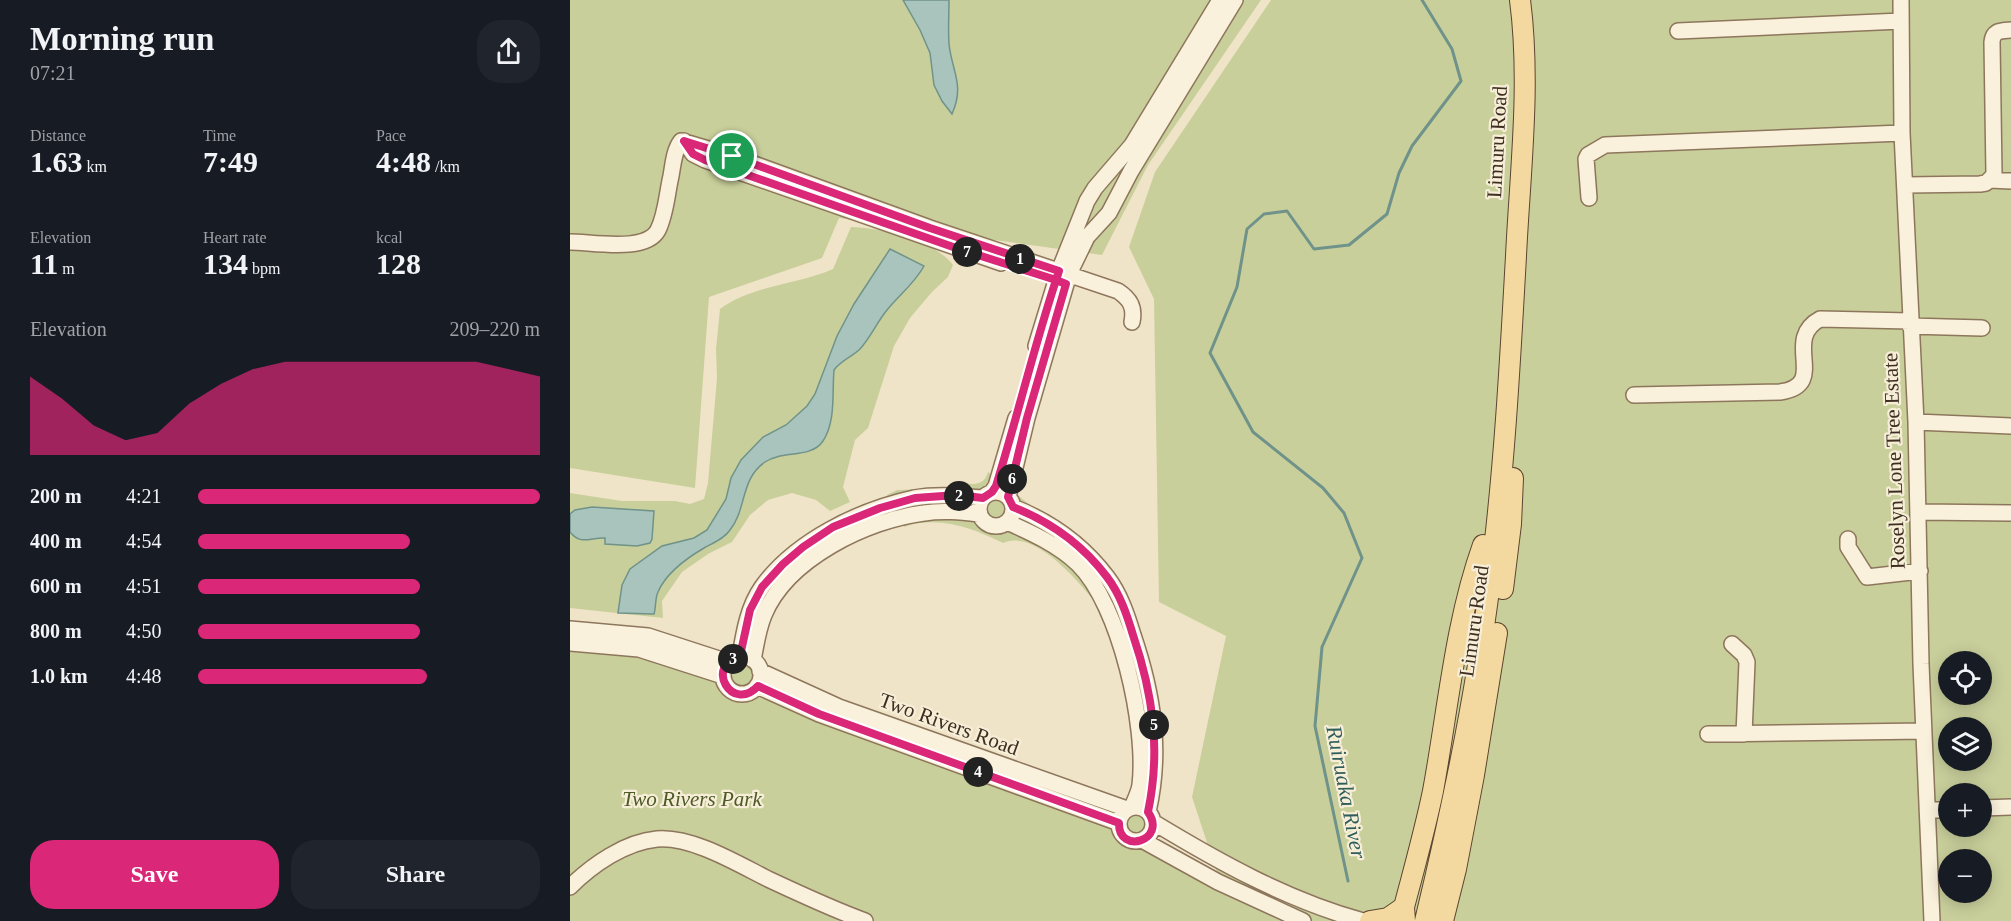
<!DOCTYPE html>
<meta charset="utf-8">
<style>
body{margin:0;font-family:"Times New Roman",serif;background:#20242c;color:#f1f3f6;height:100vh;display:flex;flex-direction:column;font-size:22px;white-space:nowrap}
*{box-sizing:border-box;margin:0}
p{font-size:20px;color:#9ea1a6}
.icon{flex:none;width:33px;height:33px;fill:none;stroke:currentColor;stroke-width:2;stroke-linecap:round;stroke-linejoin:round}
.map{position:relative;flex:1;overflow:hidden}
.drawer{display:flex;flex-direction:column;background:#171b24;width:570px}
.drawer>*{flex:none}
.controls{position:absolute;left:1368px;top:651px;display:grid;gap:12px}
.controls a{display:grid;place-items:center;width:54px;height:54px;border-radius:50%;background:#171b24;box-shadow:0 3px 15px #0003;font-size:30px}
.pin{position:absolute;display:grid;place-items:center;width:51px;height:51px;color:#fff;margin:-26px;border:3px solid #fff;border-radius:50%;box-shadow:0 2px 6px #0007}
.km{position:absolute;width:30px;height:30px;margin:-15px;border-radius:50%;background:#222;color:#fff;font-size:16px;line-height:30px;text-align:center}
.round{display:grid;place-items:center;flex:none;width:63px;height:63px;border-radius:24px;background:#20242c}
.overview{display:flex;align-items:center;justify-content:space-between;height:102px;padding:0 30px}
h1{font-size:33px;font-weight:600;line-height:45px}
.figures{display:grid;grid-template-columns:repeat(3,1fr);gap:9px;height:102px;padding:6px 30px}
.figures div{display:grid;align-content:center}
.figures b{font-size:30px;font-weight:600}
.figures small{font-size:16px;font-weight:400}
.figures p{font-size:16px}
.chart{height:168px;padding:12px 30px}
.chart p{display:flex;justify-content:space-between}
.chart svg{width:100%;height:108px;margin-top:6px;fill:#db2777;opacity:.7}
.button{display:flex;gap:12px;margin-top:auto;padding:12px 30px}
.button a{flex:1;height:69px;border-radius:24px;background:#db2777;color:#fff;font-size:24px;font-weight:600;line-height:69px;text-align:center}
.button a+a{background:#20242c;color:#f1f3f6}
ul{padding:0 30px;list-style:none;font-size:20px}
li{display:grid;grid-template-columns:96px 72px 1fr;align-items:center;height:45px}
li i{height:15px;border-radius:8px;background:#db2777}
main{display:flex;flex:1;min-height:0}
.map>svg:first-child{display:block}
.green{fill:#c9cf9b;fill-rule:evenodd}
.water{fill:#a9c4bc;stroke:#6f938a;stroke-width:1.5}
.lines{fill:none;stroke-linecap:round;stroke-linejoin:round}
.stream{stroke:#6f938a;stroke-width:3}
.minor-casing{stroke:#8d765c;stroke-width:18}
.major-casing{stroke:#5b4430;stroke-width:22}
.minor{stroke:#faf1dc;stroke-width:15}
.major{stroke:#f3d9a0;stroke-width:20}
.route-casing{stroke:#fff;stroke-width:12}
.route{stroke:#db2777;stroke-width:8}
.labels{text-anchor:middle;stroke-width:4.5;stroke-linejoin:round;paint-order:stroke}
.street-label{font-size:21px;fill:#3d2e20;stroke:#f7eed8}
.park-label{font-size:21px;font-style:italic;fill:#4d5a26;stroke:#f7eed8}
.water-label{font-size:22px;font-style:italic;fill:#2f5d5a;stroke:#f7eed8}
</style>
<main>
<section class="drawer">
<div class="overview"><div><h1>Morning run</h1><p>07:21</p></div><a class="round"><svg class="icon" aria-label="share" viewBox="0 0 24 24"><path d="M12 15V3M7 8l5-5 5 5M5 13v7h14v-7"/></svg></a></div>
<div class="figures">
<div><p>Distance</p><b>1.63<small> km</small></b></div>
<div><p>Time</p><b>7:49</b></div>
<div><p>Pace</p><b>4:48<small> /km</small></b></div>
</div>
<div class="figures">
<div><p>Elevation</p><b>11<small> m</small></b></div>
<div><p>Heart rate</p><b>134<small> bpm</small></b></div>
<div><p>kcal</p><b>128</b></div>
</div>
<div class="chart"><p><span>Elevation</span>209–220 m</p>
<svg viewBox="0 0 160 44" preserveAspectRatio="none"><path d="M0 44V12L10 21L20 32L30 38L40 35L50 23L60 15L70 9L80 6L90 6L100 6L110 6L120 6L130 6L140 6L150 9L160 12V44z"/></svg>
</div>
<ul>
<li><b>200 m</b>4:21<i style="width:100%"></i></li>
<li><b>400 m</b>4:54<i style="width:62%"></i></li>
<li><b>600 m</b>4:51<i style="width:65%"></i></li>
<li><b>800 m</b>4:50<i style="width:65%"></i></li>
<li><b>1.0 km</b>4:48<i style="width:67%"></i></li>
</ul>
<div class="button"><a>Save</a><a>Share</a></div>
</section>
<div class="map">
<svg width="1441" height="921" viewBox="0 0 1441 921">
<rect width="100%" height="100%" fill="#f0e4c8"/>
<path class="green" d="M0,0H691L578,165L532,255L269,218L252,258L139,297L125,488L0,468Z
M701,0H1441V921H0V641L156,671L163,662L175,660L183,664L187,679L554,835C547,821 555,804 574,810L581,827L576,836L649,879L622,797L656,636L589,602L584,299L559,247L585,172ZM1378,662H1412V694H1378ZM1378,728H1412V760H1378ZM1378,794H1412V826H1378ZM1378,860H1412V892H1378Z
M281,227C312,228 363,239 383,265L378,277L362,292L340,318L324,346L298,428L285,440L273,487L280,502L260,511L246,500L222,493L198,500L180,515L162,542L138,554L112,572L92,601L93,618L0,608V493L52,501H105L120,504L134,499L138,483L147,378L146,349L150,309C182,285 227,285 263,269Z
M418,472L465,509L550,586L526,603C509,582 464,528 433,543C402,528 369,515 334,527L317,495L327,490L385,488L389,481C401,485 414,487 418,472Z"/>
<path class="water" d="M333,0H379C379,14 378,29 379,44C382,72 395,85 382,114L372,101L364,85L360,53L350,30Z
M320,249L354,266C345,283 329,295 317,310C307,322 301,337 290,349C282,357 271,360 264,370C262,392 266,422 253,441C241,459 212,450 195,462C170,479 177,509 160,530C154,539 143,543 134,548C117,558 96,573 88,592C85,598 86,608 84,614L48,613L52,585L60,569L92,546L124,538L137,530L156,499L161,478L171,460L193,437L216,425L237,406L245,394L267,336L284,304Z
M22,507L84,511L82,539L80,543L67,546L35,544V538C21,537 11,546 0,532V514L5,510Z"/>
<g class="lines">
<path class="stream" d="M778,881L745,726L752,647L792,558L774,513L753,488L683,432L640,353L667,287L677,229L694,214L717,211L744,249L779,245L817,214L829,173L842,146L891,81L882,49L852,0"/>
<defs>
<path id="minor" d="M1331,0L1332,133L1346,422L1351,664L1362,921
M1108,31L1331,21
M114,141L123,154L135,160L431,263
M1420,180L1441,181
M1336,185L1410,184L1416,183L1424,175L1422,42C1423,30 1431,31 1441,30
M1019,198L1016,159L1018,155L1035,145L1332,133
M0,242C22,242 76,253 88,230C96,214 97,193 101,176C103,165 104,150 111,141L162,156L360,228L548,291C560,299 565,307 562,322
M1340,326L1412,328
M466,346L489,271L517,201L525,188L562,145L650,0
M1064,395L1210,392C1260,385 1211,340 1250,319L1340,321
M1346,422L1441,426
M409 509a17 17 0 1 1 34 0a17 17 0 1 1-34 0Z
M422,492L426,486L446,418
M438,497L457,418L499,274L517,237L539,213L561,171L665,0
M443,507C481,522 512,544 537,577C550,594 557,615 563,635C583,694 592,750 578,812
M1349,512L1441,513
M437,522C462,533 488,545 508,564C550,605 577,727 570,785C569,792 565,800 562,807
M1278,539V547L1297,577L1350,571
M0,629L78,636L158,662
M0,643L69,649L153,676
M1162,644L1174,655L1177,662L1174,734
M170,656C174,632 178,607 192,587C225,541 289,510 344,498C366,494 390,496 413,498
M153 675a19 19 0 1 1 38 0a19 19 0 1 1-38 0Z
M183,660C186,645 188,629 194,615C217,559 297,520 354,513C373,510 391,512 409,514
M190,671L269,707L557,809
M187,686L249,714L549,823
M1138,734L1354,731
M549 824a17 17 0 1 1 34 0a17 17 0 1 1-34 0Z
M1412,808L1441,807
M1357,810H1378
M583,822C649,862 717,900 793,921
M572,840L648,882L733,921
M0,887C22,865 55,842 87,839C122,836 168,864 198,879C230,894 262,909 295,921"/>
<path id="major" d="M933,589L941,524L943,478
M800,921L818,918L834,907
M835,921L834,907C844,869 855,830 863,791C878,710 885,623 913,545
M855,921C882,809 906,696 920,582C934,474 940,364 946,256C950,172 961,84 950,0
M873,921L886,869L904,775L927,633"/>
</defs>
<use href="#minor" class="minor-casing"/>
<use href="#major" class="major-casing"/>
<use href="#minor" class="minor"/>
<use href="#major" class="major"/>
</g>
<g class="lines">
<defs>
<path id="route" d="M162,156L360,228L489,271C465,342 448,415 426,486L422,492L413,498L387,495L345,498L310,508L263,527L233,547L213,564L192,587L180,610L170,656C134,665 162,714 188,686L249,714L549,823C548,855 598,841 578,812C591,750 583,694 563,635C557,615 550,594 537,577C512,544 481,522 443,507L438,497L457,418L496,284L486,280L386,248L135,160L123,154L114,141L162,156"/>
</defs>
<use href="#route" class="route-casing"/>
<use href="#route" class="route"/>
</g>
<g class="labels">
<g class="street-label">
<text transform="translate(927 142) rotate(-87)" y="7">Limuru Road</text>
<text transform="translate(1324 461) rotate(-92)" y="7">Roselyn Lone Tree Estate</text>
<text transform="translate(904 621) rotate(-82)" y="7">Limuru Road</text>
<text transform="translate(379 724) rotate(20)" y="7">Two Rivers Road</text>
</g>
<g class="park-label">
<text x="122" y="806">Two Rivers Park</text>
</g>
<g class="water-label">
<text transform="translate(777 792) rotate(79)" y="8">Ruiruaka River</text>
</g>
</g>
</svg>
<div class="controls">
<a><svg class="icon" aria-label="locate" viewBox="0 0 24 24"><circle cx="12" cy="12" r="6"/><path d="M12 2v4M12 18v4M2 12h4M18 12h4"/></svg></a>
<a><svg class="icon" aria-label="layers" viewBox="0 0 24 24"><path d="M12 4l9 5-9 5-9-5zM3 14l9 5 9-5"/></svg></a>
<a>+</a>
<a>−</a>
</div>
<div class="pin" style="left:162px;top:156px;background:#1e9e55"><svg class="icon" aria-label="arrive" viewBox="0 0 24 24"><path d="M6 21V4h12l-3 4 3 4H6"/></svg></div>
<b class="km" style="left:450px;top:259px">1</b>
<b class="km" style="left:389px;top:496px">2</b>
<b class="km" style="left:163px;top:659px">3</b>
<b class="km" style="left:408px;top:772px">4</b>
<b class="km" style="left:584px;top:725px">5</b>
<b class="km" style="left:442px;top:479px">6</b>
<b class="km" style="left:397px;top:252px">7</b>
</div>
</main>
